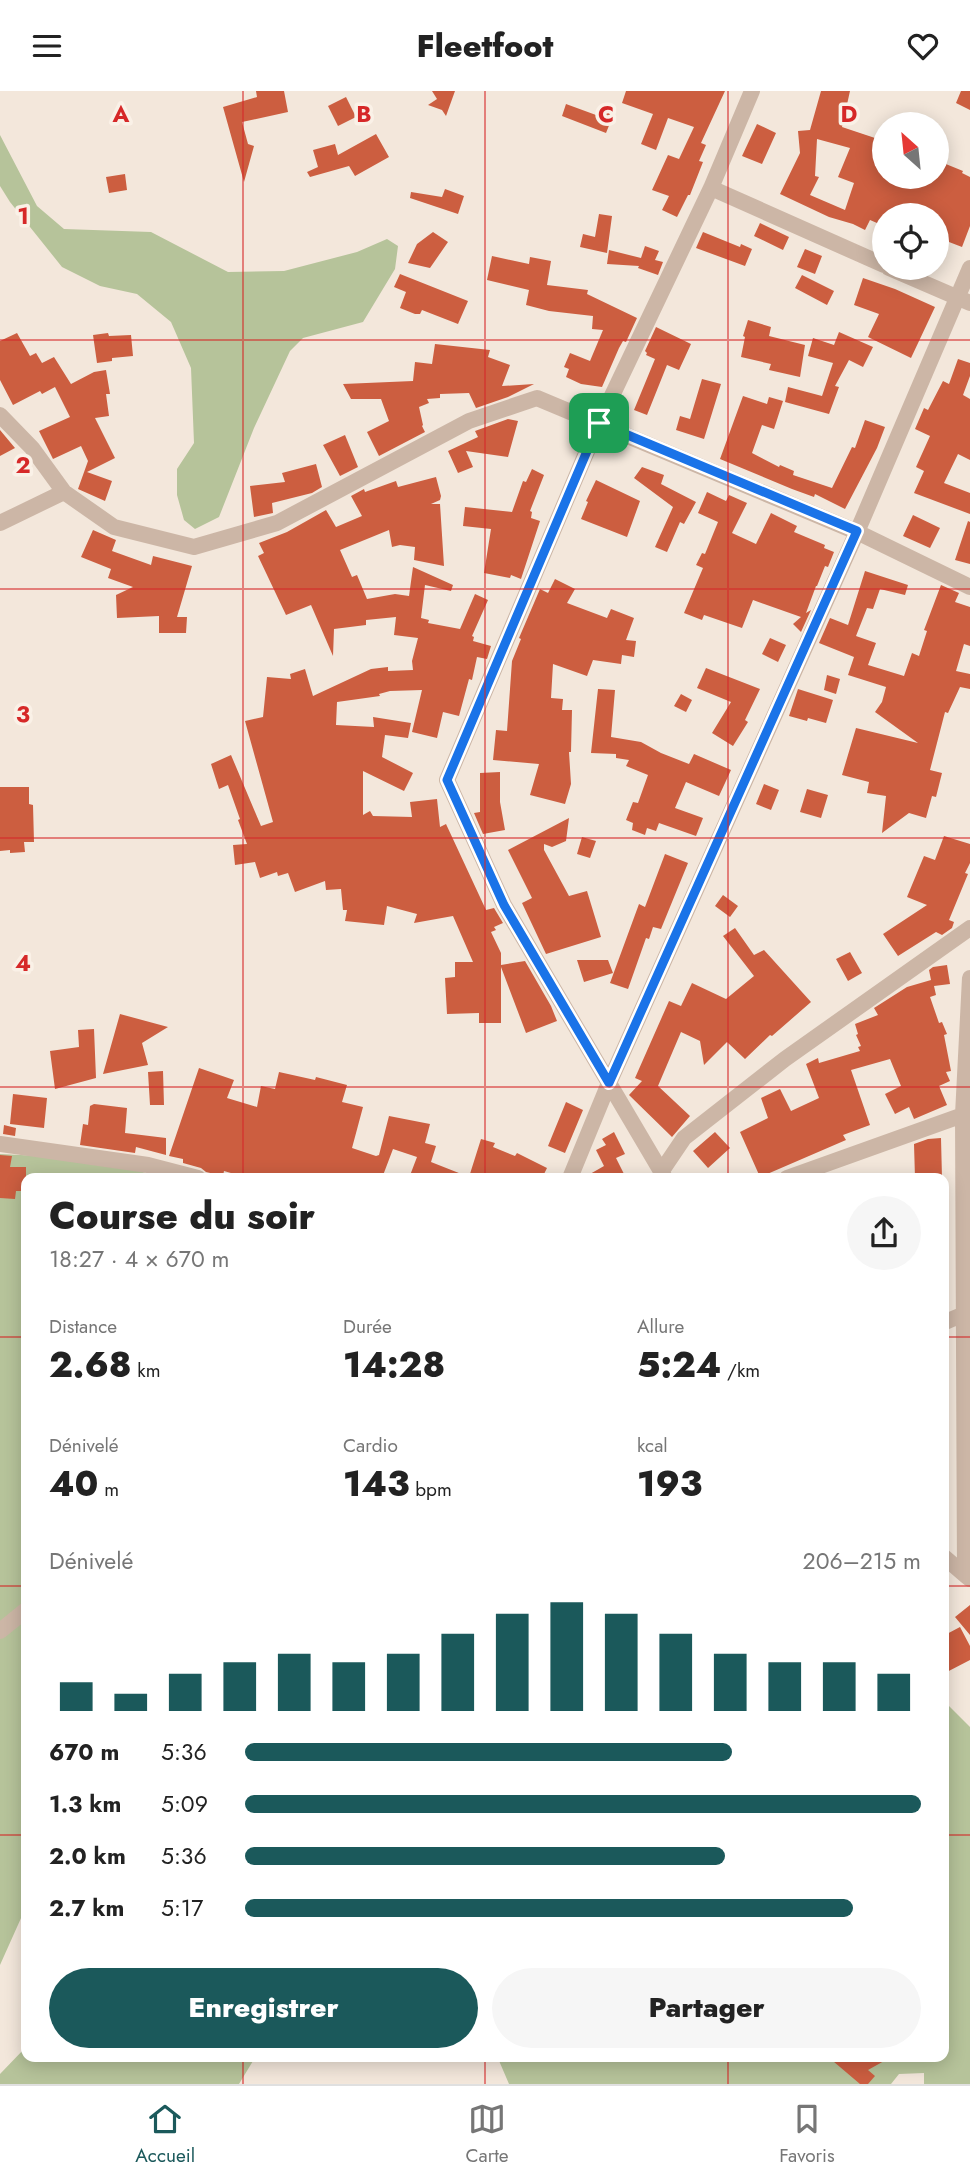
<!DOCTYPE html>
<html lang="fr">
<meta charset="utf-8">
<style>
body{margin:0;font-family:Jost,sans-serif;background:#f6f6f6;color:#222;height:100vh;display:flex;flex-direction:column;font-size:26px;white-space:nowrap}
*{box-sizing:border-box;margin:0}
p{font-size:23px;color:#767676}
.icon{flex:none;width:38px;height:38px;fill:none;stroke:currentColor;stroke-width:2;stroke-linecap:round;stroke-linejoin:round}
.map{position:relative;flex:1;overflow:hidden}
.sheet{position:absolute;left:21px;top:1082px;width:928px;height:889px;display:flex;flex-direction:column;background:#fff;border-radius:14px;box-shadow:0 4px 18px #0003}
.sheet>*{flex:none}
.needle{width:46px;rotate:333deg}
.buttons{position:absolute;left:872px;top:21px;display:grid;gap:14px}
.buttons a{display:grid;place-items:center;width:77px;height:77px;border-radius:50%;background:#fff;box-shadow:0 4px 18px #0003;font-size:35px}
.pin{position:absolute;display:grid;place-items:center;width:60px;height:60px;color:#fff;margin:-30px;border-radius:14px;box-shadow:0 4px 10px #0006}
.round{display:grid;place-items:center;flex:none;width:74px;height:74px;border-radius:37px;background:#f6f6f6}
.summary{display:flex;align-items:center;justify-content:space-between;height:119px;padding:0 28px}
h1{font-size:38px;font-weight:800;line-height:52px}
.figures{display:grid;grid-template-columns:repeat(3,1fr);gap:10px;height:119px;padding:7px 28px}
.figures div{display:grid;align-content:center}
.figures b{font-size:35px;font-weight:800}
.figures small{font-size:19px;font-weight:400}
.figures p{font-size:19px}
.chart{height:196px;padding:14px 28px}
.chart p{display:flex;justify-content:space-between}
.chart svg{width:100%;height:126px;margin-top:7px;stroke:#1b595b;stroke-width:6}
.cta{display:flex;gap:14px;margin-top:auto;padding:14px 28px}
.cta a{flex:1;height:80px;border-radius:42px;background:#1b595b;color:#fff;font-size:28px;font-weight:800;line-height:80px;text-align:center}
.cta a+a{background:#f6f6f6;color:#222}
ul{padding:0 28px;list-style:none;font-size:23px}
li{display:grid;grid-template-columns:112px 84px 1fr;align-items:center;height:52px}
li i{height:18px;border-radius:9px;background:#1b595b}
header{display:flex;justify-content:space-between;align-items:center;height:91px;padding:0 28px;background:#fff;font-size:32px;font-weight:800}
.tabs{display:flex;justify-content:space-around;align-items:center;height:98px;border-top:2px solid #e0e0e0;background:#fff;font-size:19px;color:#767676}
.tabs a{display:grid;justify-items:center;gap:4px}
.tabs .selected{color:#1b595b}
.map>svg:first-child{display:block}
.green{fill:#b6c39a}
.building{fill:#cc5e40;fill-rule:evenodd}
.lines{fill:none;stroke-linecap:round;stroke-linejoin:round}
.minor{stroke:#ccb6a6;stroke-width:16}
.route-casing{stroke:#fff;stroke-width:14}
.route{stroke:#1a73e8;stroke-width:9}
.grid{fill:none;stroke:#d62828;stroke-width:2;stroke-opacity:0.55}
.grid-label{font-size:23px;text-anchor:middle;font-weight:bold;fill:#d62828;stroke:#faf1e7;stroke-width:7;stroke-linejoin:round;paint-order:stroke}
</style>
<header><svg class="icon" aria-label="menu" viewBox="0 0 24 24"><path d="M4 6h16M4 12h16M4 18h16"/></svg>Fleetfoot<svg class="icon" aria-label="heart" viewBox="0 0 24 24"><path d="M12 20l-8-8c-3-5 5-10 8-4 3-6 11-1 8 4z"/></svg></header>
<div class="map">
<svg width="970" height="1993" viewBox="0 0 970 1993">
<rect width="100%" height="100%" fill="#f3e7db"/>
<path class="green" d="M0,44L37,115L64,138L151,141L228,181L284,180L357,161L387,148L398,155L395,178L363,231L303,247L290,260L254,337L219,426L195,438L184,429L177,404V378L194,352L191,277L171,231L137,203L100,195L62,176L10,111L0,95Z
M0,1063C54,1065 112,1070 163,1087H26V1816L0,1874Z
M943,1609L970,1636V1993H924V1982L899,1983L891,1993H509L497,1965H943Z
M26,1956V1965H256L239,1993H0V1983Z"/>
<path class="building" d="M256,0H284L288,21L242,31L248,53L254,55L244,91L223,16L257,6Z
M432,0H455L446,25L442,19L428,14L437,8Z
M626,0H725L701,52L706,54L699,70L703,71L690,104H688L677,126L662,119L669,105L652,99L668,64L679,68L694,36L668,27L656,59L641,53L653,23L622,12Z
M821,0H850L842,36L884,50V86H936V69L963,80L962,82L970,86V135L962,156L936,146V124H884V135L870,129L865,139L853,133L829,126L780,103L800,62L798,40L810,39ZM817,48L850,57L838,86L854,92L845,119L810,104L819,86L815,85Z
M961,0H970V19L956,12Z
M346,6L356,26L338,35L328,15Z
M566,13L596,24L599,16L614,22L606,42L562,25Z
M757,33L776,42L762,73L742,65Z
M376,43L389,66L355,85L349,75L310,86L307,81L318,76L313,59L335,53L338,64Z
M125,83L127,99L109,102L106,86Z
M445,98L464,105L458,123L410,107L411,101L442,106Z
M599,123L612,125L607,162L580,156L583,143L595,146Z
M760,132L789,146L783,159L754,145Z
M433,141L448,151L430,177L408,172L417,153Z
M703,141L740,156L741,153L752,158L745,175L696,157Z
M645,155L659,160L655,169L663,171L658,184L638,177L639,175L607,173L609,159L641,167Z
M805,158L822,165L815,183L797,176Z
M492,165L529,173L530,166L551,170L547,194L588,199L587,203L637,227L626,251L623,250L619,257L602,296L581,293L566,286L569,278L564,276L570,262L590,270L603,239L592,238L593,225L549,220L526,214L529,199L487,189Z
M400,183L468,210L458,233L422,219L420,223H415L400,217L406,201L394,196Z
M802,184L834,200L827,214L795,197Z
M863,187L895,198L935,216L911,267L868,246L879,223L854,214Z
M748,229L771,236L769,245L805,254L800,286L769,279L771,273L741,266L745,246L743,245Z
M656,236L691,253L679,279L667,274L647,324L634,319L655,268L646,264L647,262L645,260Z
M839,241L873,256L863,276L849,269L835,295L839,296L829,323L785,311L788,296L822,305L833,272L808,265L813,247L834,254Z
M17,242L30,265L36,262L42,272L54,266L71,293L94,281L106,279L110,303H106L109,325L95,327L115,367L87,381L112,390L105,410L78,398L88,370L81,355L53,368L39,340L70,326L55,296L42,303L40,300L13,314L0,289V250Z
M108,242L109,245L131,244L133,265L112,267V270L97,272L93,244Z
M435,253L490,259L488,266L510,274L502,295L534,293L508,306L476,317L469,302L440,303V307L427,308L429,312L419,316L423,334L422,335L425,341L379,365L367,341L389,330L381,308H351L343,293L413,290L415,271L432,273Z
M958,268L970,272V285L963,304L970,308V369L958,363L944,392L970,402V423L914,402L924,380L916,376L930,345L915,338L924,317L928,319L943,290L949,293Z
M702,288L721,293L704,348L676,339L680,325L690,328Z
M743,305L767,313L769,306L783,310L774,338L762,334L752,362L779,376L780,374L794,380L793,384L832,397L852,356L855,357L865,329L885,336L877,357L845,418L815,403L814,406L792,398L720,368Z
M508,328L518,330L508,366L466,360L473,376L458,382L448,360L478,346L475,340Z
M0,339L15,357L0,365Z
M345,344L358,376L340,385L323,354Z
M316,373L322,396L312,402L272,412L273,422L254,426L250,395L285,391L282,382Z
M642,376L664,384L661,393L696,411L684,433L680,431L667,461L655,456L673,416L634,387Z
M532,378L544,384L530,420L532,421L531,427L540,430L521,488L511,484L510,487L484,482L491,438L463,435L465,416L512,421L523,390L526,391Z
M436,386L441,405L440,409L431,413H440L444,475L414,469L415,456L400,454L392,456L389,439L340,459L352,486L357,484L367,508L395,503L409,505L413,476L453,494L451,500L425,494L421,527L429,529L428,532L460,538L475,503L488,509L472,545L474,546L473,550L491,555L487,568L477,566L472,589L469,588L459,625L443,621L437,647L412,641L422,599L390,600L379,603L380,605L337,611L336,634L374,636L373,626L411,632L408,647L385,644L382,666L413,682L404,700L363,680V724L370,720L373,725L412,726L410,711L437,708L440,736L446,733L486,819L494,817L503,832L494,836L496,839L491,841L501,862V874L525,870L551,915L557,930L526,942L501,876V932H479V922L447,923L445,887L455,886V871H473L453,825L414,832L417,823L387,815L384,834L345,830L347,819H343L341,798L326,799L325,790L295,801L288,782L278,785L277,781L260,787L255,771L235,774L233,754L247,753L238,729L240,728L228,694L219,698L211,673L231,664L261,735L273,731L245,630L263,626L267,586L291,588L290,583L305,578L313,605L371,578L388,576V580L413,579L412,570L418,547L394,544L396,526L366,529V534L334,538L333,565L311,514L286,524L258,465L264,462L259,452L287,441L326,419L336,436L362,425L351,405L364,398L365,401L396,390L398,396Z
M596,389L640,410L627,446L581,428L588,411L586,410Z
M707,401L726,410L729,404L747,412L732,442L756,453L771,422L797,435L794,441L825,454L824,457L834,461L828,476L825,475L817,495H816L806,522L811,519L801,541L793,533L801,526L753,509L742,537L704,524L702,529L684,522L703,477L696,474L702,462L705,463L718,431L698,422Z
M913,424L940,437L930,457L903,445Z
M968,430L970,431V473L955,469Z
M93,439L116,449L112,460L151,474L153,465L192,475L177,526H187L186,542H159V525L117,527L116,504L133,496L108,487L111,478L81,466Z
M865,480L908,494L905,504L880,498L873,518L867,517L856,545L876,552L868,574L904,585L912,562L919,565L927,540L924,539L941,494L959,502L955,511L970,516V555L964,553L956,580L970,583V598L960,596L948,622L945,621L930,679L942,682L936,706L932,705L926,727L909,722L882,742L886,705L867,702L869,691L842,684L856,637L918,652L875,621L882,611L886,596L848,584L854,566L819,552L830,527L848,534Z
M555,488L575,498L567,512L607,527L611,518L634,527L626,549L636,550L634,566L622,564L621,573L593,569L587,585L553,573L551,607L563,608L562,619H572L571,661H569L571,693L565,713L530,704L539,673L493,669L496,639L507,640L512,570L521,548L519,547L540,498L548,502Z
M770,547L786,554L778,571L762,563Z
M706,577L760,598L745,629L748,631L733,655L712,642L731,611L697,597Z
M827,584L840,588L836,603L824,599Z
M598,598L615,599L611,646L641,651L661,662L689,673L694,663L731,679L719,705L686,691L675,717L703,727L696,745L659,732L656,740L647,737L645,744L632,739L633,732L626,729L633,711L638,712L648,684L626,675L629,669L616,667V663L591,662Z
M798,598L833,609L826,632L808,627L807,630L789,625Z
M681,603L692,609L686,621L674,615Z
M500,681V711L505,739L483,743L474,722L480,721V682Z
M764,693L779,699L771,719L756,713Z
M0,696H29V713L33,714L34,751H24L25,761L10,762V759L0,760Z
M807,698L828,704L821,727L800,721Z
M569,727L566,750L552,756L544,753V759L569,805L587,800L601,846L546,863L522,812L532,807L508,759Z
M944,745L970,753V772L965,782L968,783L949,829L954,831L952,837L942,844L936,841L898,865L883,843L927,814L907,806L924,765L935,769Z
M582,746L596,750L590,767L577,763Z
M665,763L688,772L661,838L653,836L649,848L646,847L628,898L610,892L639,813L645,816Z
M723,804L738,815L730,826L715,815Z
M735,837L754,864L764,859L811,911L772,945L770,944L745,968L727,951L704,974L700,950L681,941L658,995L690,1025L672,1046L629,1004L642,990L635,987L669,910L681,915L692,892L726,908L754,885L723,845Z
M850,861L862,882L848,890L836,868Z
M577,869H608L613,882L584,891Z
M947,874L950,893L934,895L936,904L930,906L939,932L942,931L947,943L944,944L951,980L946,981L950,990L939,995L947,1014L914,1028L909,1016L895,1023L885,1003L901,995L890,968L851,979L870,1034L843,1044L846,1049L760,1086L740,1041L768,1027L761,1007L780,998L791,1020L819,1007L806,973L818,967L819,972L860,960L858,956L861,955L856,944L858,943L855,933L878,924L874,917L907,896L931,889L929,879L933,876Z
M120,923L168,936L142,952L148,974L103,983Z
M94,938L96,987L55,998L50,960L79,956L78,939Z
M199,977L234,989L227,1007L257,1016L261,995L275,998L279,981L315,989L316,986L347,994L342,1011L363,1016L352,1057L376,1065L379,1064L389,1025L430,1033L425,1052L436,1055L431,1071L469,1086L481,1048L495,1052L493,1056L515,1065L517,1062L547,1077L542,1087H409L417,1066L393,1058L382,1087H248L224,1080L223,1085L206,1081L201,1077L183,1072V1068L169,1065Z
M163,980L164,1014H150L148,981Z
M13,1003L47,1007L44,1037L10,1033Z
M566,1011L583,1019L565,1062L548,1055Z
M94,1013L127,1017L125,1042L166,1047V1064L136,1056L135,1062L80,1054L83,1033L88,1034L90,1015Z
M4,1034L16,1037L15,1045L3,1043Z
M614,1041L625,1063L616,1067L626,1087H583L604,1075L596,1059L606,1054L602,1048Z
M715,1041L730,1057L708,1077L693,1060Z
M941,1047L942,1087H915L914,1053L928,1048Z
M0,1064L12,1065L10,1076H26V1100H16L15,1108L0,1107Z
M970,1514V1544L955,1526Z
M960,1536L970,1555V1569L943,1583V1545Z
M827,1965H893L868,1979L875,1985L868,1993H860Z"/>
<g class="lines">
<path class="minor" d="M711,97L884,174
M889,177L970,212
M0,324L32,357L64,401L114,436L194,456L277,432L469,330L537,307L857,441L970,496
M0,432L64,401
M970,887L963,1024L965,1484L970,1488
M0,1053L148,1074L198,1087
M661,1081L684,1047L785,968L970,837
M570,1087L609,992L857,441L970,177
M665,1087L504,814L447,689L599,332L711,97L752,0
M787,1087L963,1024
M943,1232L964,1223
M943,1465L965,1484
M0,1540L26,1519"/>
</g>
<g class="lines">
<defs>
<path id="route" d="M599,332L857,440L609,992L504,814L447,689Z"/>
</defs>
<use href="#route" class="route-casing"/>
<use href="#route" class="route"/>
</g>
<path class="grid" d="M243,0V1087M485,0V1087M728,0V1087M0,249H970M0,498H970M0,747H970M0,996H970M0,1246H26M943,1246H970M0,1495H26M943,1495H970M0,1744H26M943,1744H970M243,1965V1993M485,1965V1993M728,1965V1993"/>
<g class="grid-label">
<text x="121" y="31">A</text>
<text x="364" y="31">B</text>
<text x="606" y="31">C</text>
<text x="849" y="31">D</text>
<text x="23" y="133">1</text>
<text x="23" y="382">2</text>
<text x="23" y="631">3</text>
<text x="23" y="880">4</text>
</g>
</svg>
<div class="buttons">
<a><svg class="needle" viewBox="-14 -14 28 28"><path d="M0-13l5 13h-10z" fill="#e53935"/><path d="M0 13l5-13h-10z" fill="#767676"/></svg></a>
<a><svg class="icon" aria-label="locate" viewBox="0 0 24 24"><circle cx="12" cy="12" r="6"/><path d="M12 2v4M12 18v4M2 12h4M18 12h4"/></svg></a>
</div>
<div class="pin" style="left:599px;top:332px;background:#1e9e55"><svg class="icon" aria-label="arrive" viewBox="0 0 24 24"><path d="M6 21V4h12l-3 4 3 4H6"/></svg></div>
<section class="sheet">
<div class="summary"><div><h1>Course du soir</h1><p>18:27 · 4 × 670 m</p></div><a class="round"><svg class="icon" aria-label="share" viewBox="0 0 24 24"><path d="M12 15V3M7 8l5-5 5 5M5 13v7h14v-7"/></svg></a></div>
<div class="figures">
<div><p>Distance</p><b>2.68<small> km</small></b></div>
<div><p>Durée</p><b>14:28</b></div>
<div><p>Allure</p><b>5:24<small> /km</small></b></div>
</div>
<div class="figures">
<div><p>Dénivelé</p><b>40<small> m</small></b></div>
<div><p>Cardio</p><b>143<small> bpm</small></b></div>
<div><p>kcal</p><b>193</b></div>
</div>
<div class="chart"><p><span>Dénivelé</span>206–215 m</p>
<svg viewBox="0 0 160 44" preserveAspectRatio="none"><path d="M5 44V34M15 44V38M25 44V31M35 44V27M45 44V24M55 44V27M65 44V24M75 44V17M85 44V10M95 44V6M105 44V10M115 44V17M125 44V24M135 44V27M145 44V27M155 44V31"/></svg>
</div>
<ul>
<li><b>670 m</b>5:36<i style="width:72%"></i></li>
<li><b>1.3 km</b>5:09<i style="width:100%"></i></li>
<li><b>2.0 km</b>5:36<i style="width:71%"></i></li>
<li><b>2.7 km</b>5:17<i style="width:90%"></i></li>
</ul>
<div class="cta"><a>Enregistrer</a><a>Partager</a></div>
</section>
</div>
<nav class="tabs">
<a class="selected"><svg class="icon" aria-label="home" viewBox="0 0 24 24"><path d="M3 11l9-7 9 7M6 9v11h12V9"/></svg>Accueil</a>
<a><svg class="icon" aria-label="map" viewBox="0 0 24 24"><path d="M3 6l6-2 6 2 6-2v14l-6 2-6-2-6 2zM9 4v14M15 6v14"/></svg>Carte</a>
<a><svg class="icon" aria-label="saved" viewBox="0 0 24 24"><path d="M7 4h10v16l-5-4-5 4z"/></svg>Favoris</a>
</nav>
